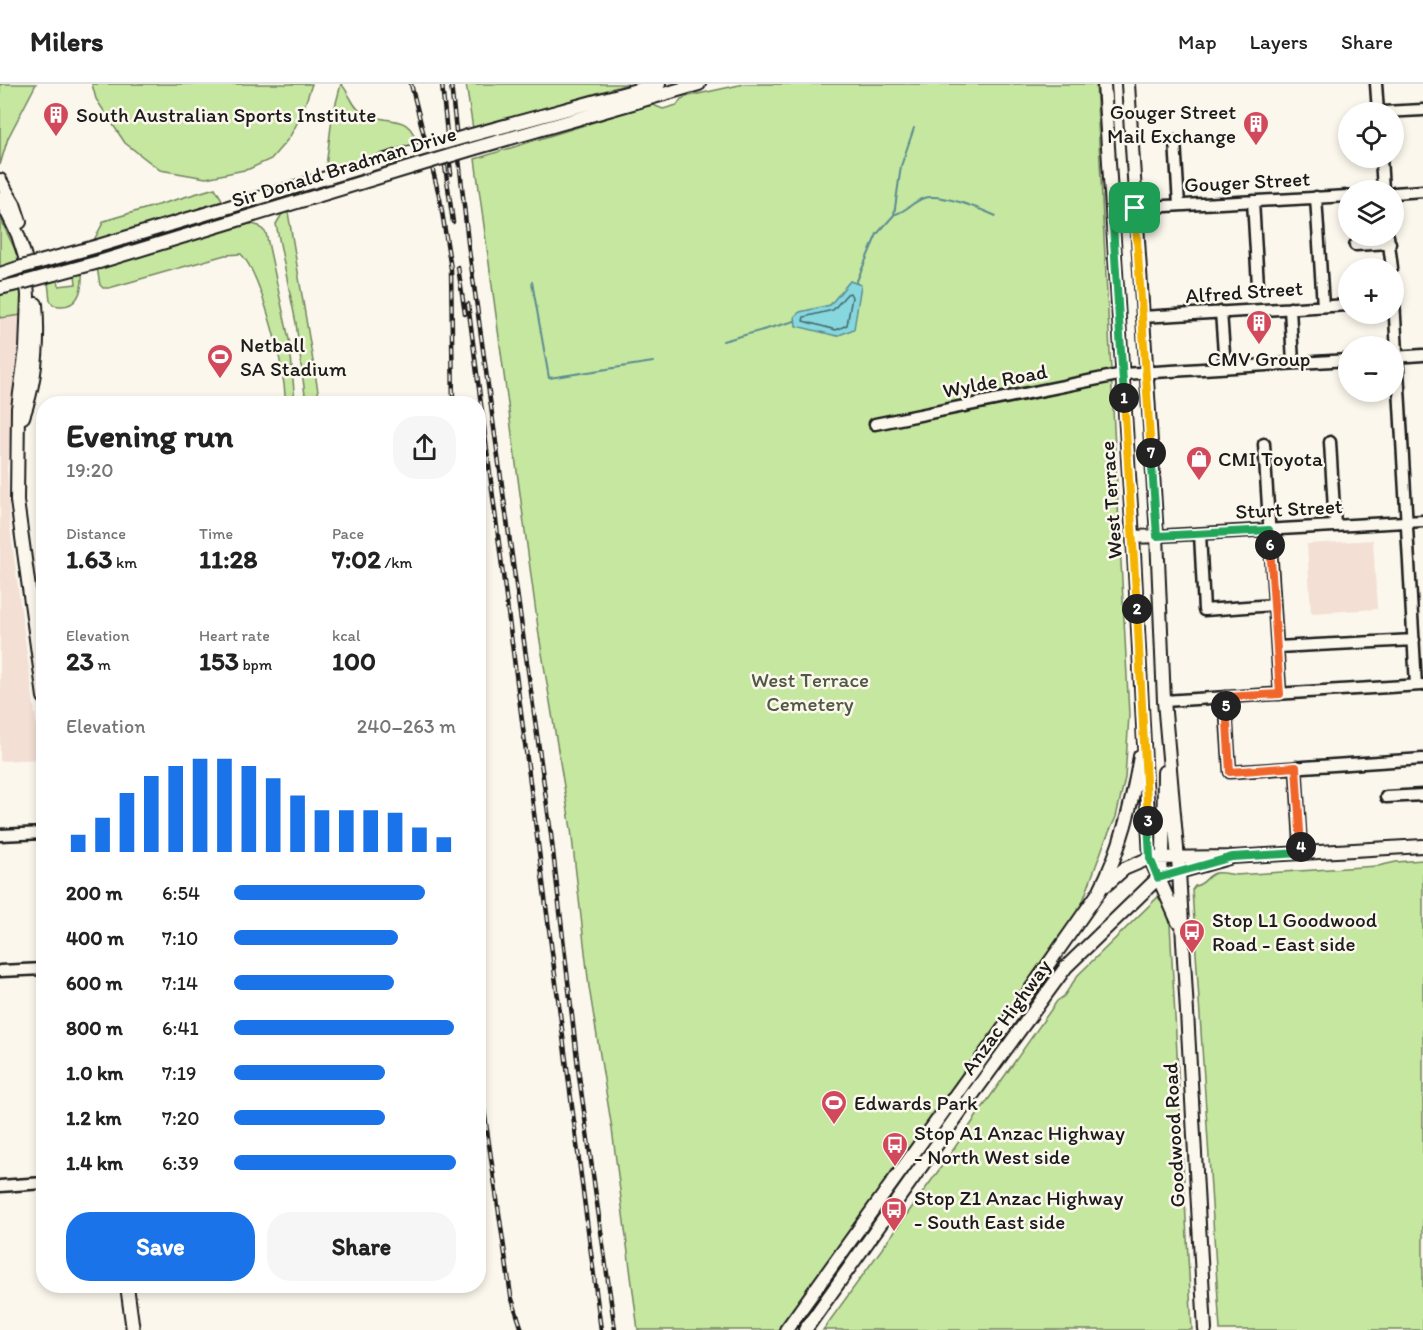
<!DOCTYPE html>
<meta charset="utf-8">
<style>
body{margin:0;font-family:Itim,sans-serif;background:#f6f6f6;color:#222;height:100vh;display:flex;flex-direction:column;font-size:22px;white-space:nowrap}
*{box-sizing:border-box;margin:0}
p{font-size:20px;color:#767676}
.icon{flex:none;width:33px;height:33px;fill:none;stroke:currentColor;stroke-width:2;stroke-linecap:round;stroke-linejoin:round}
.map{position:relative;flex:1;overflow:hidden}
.details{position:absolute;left:36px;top:312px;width:450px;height:897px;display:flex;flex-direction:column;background:#fff;border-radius:24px;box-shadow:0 3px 9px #0003}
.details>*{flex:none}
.fabs{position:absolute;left:1338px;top:18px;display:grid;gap:12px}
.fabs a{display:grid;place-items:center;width:66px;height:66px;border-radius:50%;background:#fff;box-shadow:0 3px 9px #0003;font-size:30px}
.pin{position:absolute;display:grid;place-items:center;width:51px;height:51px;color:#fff;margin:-26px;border-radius:12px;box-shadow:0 3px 9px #0006}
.km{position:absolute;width:30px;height:30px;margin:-15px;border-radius:50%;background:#222;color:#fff;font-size:16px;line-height:30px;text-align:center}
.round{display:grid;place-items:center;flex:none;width:63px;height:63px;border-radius:24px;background:#f6f6f6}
.head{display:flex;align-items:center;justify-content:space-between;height:102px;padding:0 30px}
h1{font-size:33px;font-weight:700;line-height:45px}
.stats{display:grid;grid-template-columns:repeat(3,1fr);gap:9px;height:102px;padding:6px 30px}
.stats div{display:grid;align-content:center}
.stats b{font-size:26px;font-weight:700}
.stats small{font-size:16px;font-weight:400}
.stats p{font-size:16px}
.chart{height:168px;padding:12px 30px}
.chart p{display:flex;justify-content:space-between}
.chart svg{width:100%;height:108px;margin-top:6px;stroke:#1a73e8;stroke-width:6}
.cta{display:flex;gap:12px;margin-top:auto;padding:12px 30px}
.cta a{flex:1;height:69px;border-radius:24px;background:#1a73e8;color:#fff;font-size:24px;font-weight:700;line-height:69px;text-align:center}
.cta a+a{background:#f6f6f6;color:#222}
ul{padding:0 30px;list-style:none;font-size:20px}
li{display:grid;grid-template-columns:96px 72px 1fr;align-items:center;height:45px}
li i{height:15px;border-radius:8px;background:#1a73e8}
header{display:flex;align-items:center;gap:36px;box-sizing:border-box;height:84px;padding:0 30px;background:#fff;border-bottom:2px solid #e0e0e0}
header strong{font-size:28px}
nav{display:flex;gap:33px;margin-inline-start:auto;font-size:21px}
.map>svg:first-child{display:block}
.built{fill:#f3dfd4}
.green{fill:#c6e7a0;stroke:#71825e;stroke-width:1.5}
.water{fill:#86d7de;stroke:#5c8c90;stroke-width:1.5}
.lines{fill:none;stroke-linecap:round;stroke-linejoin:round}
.shore{stroke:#46676a;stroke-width:1.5}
.stream{stroke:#5c8c90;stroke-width:2}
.minor-casing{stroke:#1c1c1c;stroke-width:15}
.major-casing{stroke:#1c1c1c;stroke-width:16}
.minor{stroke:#fbf7ec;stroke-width:10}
.major{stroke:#fbf7ec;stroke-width:12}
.rail-casing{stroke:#1c1c1c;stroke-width:4.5}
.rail{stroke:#fbf7ec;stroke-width:2;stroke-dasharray:7;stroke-linecap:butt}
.major-bridge-casing{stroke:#1c1c1c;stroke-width:16;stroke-linecap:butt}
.major-bridge{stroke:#fbf7ec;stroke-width:12}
.split-1-casing{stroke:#fff;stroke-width:12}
.split-2-casing{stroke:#fff;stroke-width:12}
.split-3-casing{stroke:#fff;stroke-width:12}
.split-4-casing{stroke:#fff;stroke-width:12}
.split-5-casing{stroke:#fff;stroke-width:12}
.split-6-casing{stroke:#fff;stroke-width:12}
.split-7-casing{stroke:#fff;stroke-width:12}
.split-8-casing{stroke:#fff;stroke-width:12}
.split-1{stroke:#22a559;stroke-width:8}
.split-2{stroke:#f5b400;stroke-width:8}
.split-3{stroke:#f5b400;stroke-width:8}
.split-4{stroke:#22a559;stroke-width:8}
.split-5{stroke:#f0652b;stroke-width:8}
.split-6{stroke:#f0652b;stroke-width:8}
.split-7{stroke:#22a559;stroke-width:8}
.split-8{stroke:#f5b400;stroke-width:8}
.labels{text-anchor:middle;stroke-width:5;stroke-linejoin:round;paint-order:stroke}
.poi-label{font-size:21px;fill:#1c1c1c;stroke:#fbf7ec;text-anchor:start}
.street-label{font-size:21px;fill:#1c1c1c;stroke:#fbf7ec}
.park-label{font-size:21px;fill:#4f5944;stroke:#fbf7ec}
</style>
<header>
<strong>Milers</strong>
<nav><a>Map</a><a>Layers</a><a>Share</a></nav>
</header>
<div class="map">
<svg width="1423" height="1246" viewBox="0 0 1423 1246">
<rect width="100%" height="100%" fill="#fbf7ec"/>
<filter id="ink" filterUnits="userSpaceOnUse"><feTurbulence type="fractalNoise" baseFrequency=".0167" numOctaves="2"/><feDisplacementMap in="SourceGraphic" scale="12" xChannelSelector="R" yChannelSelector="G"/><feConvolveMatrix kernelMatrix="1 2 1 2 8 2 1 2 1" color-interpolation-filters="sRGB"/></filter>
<g filter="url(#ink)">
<path class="built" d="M20,227L16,300L7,384L10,443L41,675L0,677V229Z
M1373,456L1377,525L1311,529L1307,460Z"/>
<path class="green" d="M0,0H36L8,54L0,81Z
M92,0H312L301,32L289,54L271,75L249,85L206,94L160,86L125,59L96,15Z
M341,0C349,7 353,25 363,29C388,42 410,26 418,63L325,91L332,34Z
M466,0H628L473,45Z
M744,0H1096L1129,631L1125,694L1116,733L1105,757L1079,828L781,1246H638L612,1045L589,903L571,745L539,551L475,75L646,22L653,21L663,25L677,21L681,15L689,12Z
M215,104L224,119L92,160L104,137Z
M288,128L320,319H306L296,239L276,140L282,130Z
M0,134L18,172L19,181L0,186Z
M248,139L259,142L266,149L290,260L295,319H285C287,290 261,190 241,170L225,171L109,204H103L100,201L97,183Z
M82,188C83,207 78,227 53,221L50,216L48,198L58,195L59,202L76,200L75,190Z
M22,206V231L0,234V211Z
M1423,776V1246H1220L1192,806L1195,802C1205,800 1205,794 1213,790C1219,787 1228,790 1235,791L1378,782L1396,778Z
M1158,813L1167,825L1170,840L1192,1246H823L939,1086L1057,917L1064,912L1078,891Z"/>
<path class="water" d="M850,197L861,201L854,245L837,252L796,242L795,232L800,228L830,221Z"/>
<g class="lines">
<path class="shore" d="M850,209L852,213L847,241L836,246L803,237L804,233L833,226L847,210Z"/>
<path class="stream" d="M896,130C906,127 914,117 924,114C942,109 980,125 996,132
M532,198L549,294L653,278
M856,199L877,150L894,131L901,82L914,44
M723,257L795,237"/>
<defs>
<path id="minor" d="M1376,0L1378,28
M1383,28L1423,26
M1175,57L1179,121
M1381,74L1383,106
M1394,109L1423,107
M1316,113L1323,222
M1253,117L1258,201
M1112,125L1348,112
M1388,152L1392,184
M1355,161L1390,159
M1394,216L1416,601
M1290,224L1293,279
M1221,228L1225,283
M1142,233L1348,221
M1394,273L1423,271
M875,340L1123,290L1348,276
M1330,358L1335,442
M1264,360L1280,610
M1200,450L1204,526L1274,521
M1157,452L1423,437
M1277,563L1414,556
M1225,613L1230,688L1423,675
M1164,617L1421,601
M1296,683L1301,769
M1386,713L1423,711
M0,751L44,749
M0,887L44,885
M0,1102L44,1099"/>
<path id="major" d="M1104,0L1134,470L1150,774L1178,838
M1128,0L1157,452L1164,617L1179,787L1205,1246
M468,52L659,0
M472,65L699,0
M0,96L14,120L20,138
M0,114L18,151L25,173L28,212L26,265L18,324L17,417L44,613
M98,162L416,67
M99,178L419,81
M0,190L18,184
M0,204L21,199
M23,333C36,297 39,257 36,220
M1133,453L1157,452
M1161,782L1163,774L1164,688
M1106,801L1124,785L1150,774L1232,773L1423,762
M127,1202L133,1246
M786,1246L993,959L1099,808C1121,765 1132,720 1140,672
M805,1246L965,1021L1066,883L1158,794L1232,773"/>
</defs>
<use href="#minor" class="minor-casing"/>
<use href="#major" class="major-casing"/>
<use href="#minor" class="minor"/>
<use href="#major" class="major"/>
<defs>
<path id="rail" d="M411,0L440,115L451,185L453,320
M442,0L451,90
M451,0L468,159L551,750L579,992L615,1246
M445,82L453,138
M458,183L465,230
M468,220L601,1246
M478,984L511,1212L522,1246"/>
</defs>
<use href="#rail" class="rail-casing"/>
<use href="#rail" class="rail"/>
<defs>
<path id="major-bridge" d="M416,67L468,52
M419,81L472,65
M18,184L98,162
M21,199L99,178"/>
</defs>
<use href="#major-bridge" class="major-bridge-casing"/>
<use href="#major-bridge" class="major-bridge"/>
</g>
</g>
<g class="lines" filter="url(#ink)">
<defs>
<path id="split-1" d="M1124,314L1112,125L1135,124"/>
<path id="split-2" d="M1124,314L1137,525"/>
<path id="split-3" d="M1137,525L1148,737"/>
<path id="split-4" d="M1148,737L1150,774L1158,794L1232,773L1301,769V763"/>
<path id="split-5" d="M1226,622L1230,688L1296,683L1301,763"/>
<path id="split-6" d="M1226,622L1225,613L1280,610L1270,461"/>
<path id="split-7" d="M1151,369L1157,452L1269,446L1270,461"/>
<path id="split-8" d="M1135,124L1151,369"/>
</defs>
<use href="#split-1" class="split-1-casing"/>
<use href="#split-2" class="split-2-casing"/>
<use href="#split-3" class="split-3-casing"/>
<use href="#split-4" class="split-4-casing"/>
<use href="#split-5" class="split-5-casing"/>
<use href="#split-6" class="split-6-casing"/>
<use href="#split-7" class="split-7-casing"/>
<use href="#split-8" class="split-8-casing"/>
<use href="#split-1" class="split-1"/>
<use href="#split-2" class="split-2"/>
<use href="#split-3" class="split-3"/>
<use href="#split-4" class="split-4"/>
<use href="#split-5" class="split-5"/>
<use href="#split-6" class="split-6"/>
<use href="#split-7" class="split-7"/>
<use href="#split-8" class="split-8"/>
</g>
<defs>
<symbol id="building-pin" viewBox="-11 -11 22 30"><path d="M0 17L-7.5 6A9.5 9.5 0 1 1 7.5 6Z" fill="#d1495b" stroke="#fbf7ec"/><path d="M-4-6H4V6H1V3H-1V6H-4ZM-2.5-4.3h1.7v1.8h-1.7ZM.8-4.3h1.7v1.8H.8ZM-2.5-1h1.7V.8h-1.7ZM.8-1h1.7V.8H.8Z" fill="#fff"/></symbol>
<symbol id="stadium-pin" viewBox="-11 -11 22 30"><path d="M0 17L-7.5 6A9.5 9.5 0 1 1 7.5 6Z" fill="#d1495b" stroke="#fbf7ec"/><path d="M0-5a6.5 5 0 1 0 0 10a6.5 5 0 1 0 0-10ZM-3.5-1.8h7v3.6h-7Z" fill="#fff"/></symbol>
<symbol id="shop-pin" viewBox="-11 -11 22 30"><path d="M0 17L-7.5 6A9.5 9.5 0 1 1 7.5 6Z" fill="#d1495b" stroke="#fbf7ec"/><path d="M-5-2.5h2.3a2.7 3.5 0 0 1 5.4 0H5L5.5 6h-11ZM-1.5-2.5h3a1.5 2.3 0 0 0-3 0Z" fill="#fff"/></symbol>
<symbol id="bus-pin" viewBox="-11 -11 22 30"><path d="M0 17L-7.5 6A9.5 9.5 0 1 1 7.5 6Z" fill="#d1495b" stroke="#fbf7ec"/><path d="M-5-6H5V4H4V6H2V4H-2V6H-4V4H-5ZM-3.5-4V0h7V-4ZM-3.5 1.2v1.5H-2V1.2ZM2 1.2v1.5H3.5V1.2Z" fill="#fff"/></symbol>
</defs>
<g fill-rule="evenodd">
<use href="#building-pin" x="41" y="16" width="30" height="40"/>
<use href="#building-pin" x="1241" y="25" width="30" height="40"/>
<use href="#building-pin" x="1244" y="224" width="30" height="40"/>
<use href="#stadium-pin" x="205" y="258" width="30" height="40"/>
<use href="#shop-pin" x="1184" y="360" width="30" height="40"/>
<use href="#bus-pin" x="1177" y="833" width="30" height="40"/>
<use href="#stadium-pin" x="819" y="1004" width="30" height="40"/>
<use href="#bus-pin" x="880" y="1046" width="30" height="40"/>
<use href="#bus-pin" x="879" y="1111" width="30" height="40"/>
</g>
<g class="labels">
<g class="poi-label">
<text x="1236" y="35" text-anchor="end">Gouger Street<tspan x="1236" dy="24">Mail Exchange</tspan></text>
<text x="76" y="38">South Australian Sports Institute</text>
<text x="240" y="268">Netball<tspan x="240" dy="24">SA Stadium</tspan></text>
<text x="1259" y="282" text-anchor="middle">CMV Group</text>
<text x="1218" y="382">CMI Toyota</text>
<text x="1212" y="843">Stop L1 Goodwood<tspan x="1212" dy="24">Road - East side</tspan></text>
<text x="854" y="1026">Edwards Park</text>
<text x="914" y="1056">Stop A1 Anzac Highway<tspan x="914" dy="24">- North West side</tspan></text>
<text x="914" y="1121">Stop Z1 Anzac Highway<tspan x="914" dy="24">- South East side</tspan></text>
</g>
<g class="street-label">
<text transform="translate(344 83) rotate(-17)" y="7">Sir Donald Bradman Drive</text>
<text transform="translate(1247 98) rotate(-3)" y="7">Gouger Street</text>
<text transform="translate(1244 208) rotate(-4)" y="7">Alfred Street</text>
<text transform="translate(995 297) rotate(-11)" y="7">Wylde Road</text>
<text transform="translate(1111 416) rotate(-94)" y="7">West Terrace</text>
<text transform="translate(1289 425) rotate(-3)" y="7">Sturt Street</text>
<text transform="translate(1006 933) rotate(-54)" y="7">Anzac Highway</text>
<text transform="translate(1174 1051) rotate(-93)" y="7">Goodwood Road</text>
</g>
<g class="park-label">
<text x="810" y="603">West Terrace<tspan x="810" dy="24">Cemetery</tspan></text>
</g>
</g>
</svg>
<div class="fabs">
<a><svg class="icon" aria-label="locate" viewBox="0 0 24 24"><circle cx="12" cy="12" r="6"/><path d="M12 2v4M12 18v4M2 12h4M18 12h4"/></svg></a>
<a><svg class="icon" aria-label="layers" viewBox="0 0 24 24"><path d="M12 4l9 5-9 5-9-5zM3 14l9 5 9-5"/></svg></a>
<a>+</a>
<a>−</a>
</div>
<div class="pin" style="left:1135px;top:124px;background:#1e9e55"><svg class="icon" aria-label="arrive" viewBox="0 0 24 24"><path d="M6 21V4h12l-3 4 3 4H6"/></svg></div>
<b class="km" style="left:1124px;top:314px">1</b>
<b class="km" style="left:1137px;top:525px">2</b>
<b class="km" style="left:1148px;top:737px">3</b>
<b class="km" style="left:1301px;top:763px">4</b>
<b class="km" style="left:1226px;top:622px">5</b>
<b class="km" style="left:1270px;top:461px">6</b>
<b class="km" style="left:1151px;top:369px">7</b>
<section class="details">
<div class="head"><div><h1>Evening run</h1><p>19:20</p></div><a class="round"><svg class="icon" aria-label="share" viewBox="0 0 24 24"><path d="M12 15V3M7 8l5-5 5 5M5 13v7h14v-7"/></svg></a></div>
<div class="stats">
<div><p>Distance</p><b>1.63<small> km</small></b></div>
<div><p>Time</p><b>11:28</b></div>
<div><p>Pace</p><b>7:02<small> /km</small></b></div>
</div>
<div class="stats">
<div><p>Elevation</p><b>23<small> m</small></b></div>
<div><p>Heart rate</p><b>153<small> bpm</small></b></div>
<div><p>kcal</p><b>100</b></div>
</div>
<div class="chart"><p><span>Elevation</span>240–263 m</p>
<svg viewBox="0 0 160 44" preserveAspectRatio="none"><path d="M5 44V37M15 44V30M25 44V20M35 44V13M45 44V9M55 44V6M65 44V6M75 44V9M85 44V14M95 44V21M105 44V27M115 44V27M125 44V27M135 44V28M145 44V34M155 44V38"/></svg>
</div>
<ul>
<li><b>200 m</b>6:54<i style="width:86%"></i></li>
<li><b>400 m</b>7:10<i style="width:74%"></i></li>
<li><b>600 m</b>7:14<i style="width:72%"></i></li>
<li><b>800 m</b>6:41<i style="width:99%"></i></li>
<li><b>1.0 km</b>7:19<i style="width:68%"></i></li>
<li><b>1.2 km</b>7:20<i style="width:68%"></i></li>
<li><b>1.4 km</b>6:39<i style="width:100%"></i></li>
</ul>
<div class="cta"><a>Save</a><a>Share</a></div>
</section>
</div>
